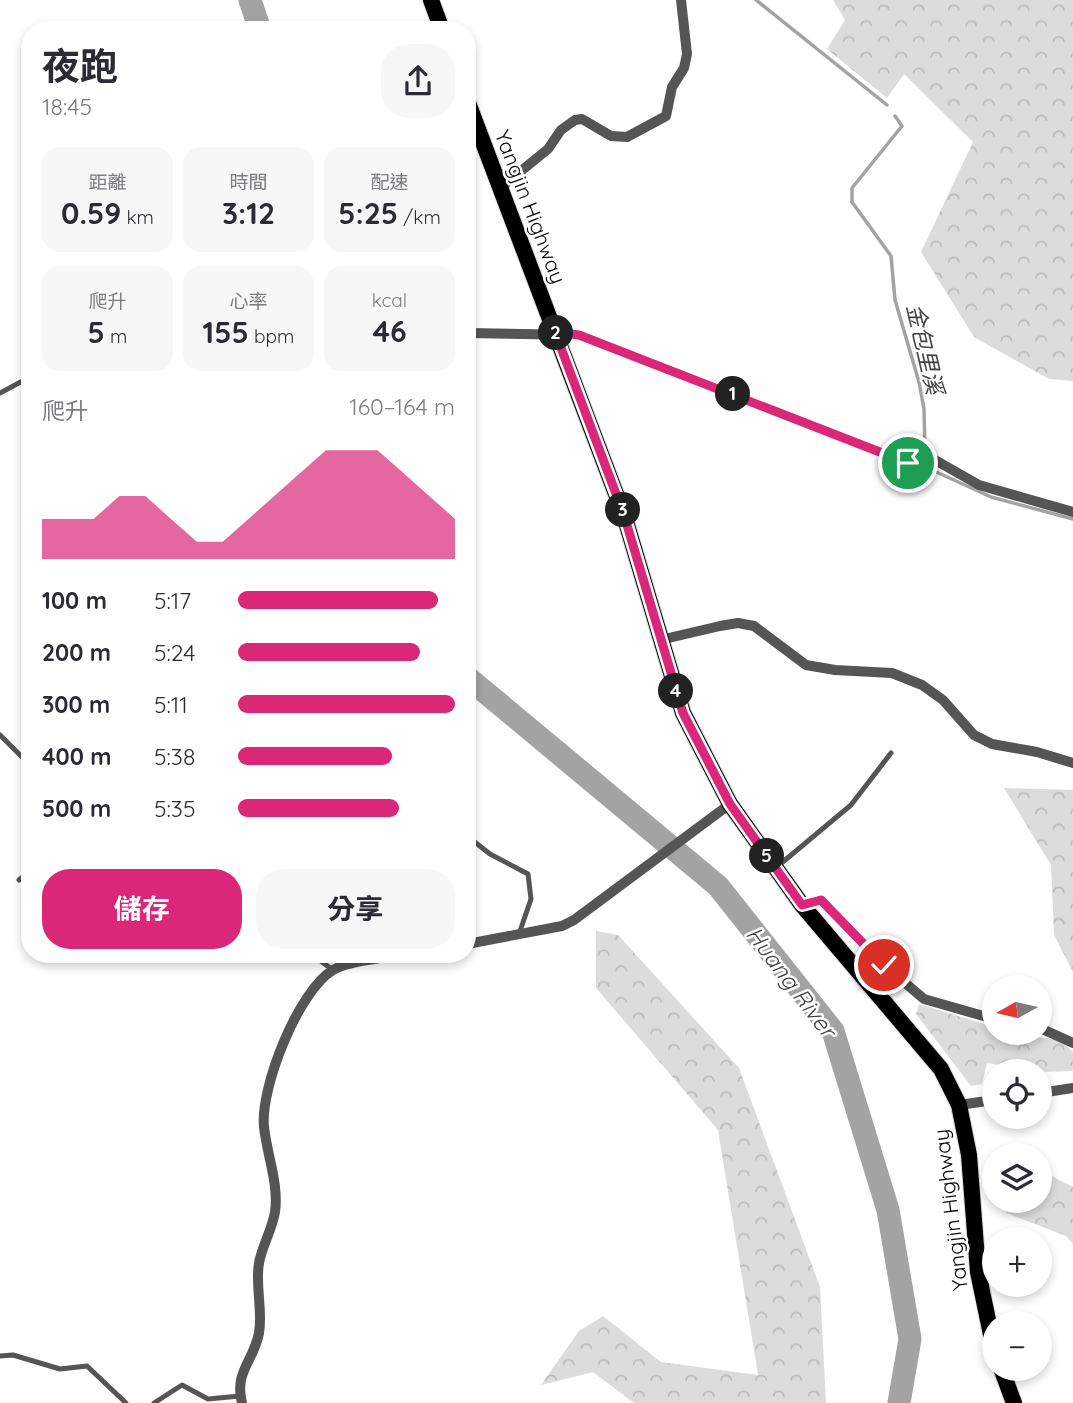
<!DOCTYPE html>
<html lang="zh-TW">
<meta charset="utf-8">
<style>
body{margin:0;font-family:Quicksand,"Noto Sans TC",sans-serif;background:#f7f7f7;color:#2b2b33;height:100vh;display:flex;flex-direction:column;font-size:26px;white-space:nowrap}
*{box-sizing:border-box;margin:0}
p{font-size:23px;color:#7c7c81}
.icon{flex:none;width:38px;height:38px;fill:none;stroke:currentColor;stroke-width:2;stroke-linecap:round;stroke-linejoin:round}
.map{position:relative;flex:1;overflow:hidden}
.drawer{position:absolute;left:21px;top:21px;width:455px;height:942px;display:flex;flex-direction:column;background:#fff;border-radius:28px;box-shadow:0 4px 10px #0003}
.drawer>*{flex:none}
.needle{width:46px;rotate:262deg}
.buttons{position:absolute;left:982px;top:975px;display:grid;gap:14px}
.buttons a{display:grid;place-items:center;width:70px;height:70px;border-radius:50%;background:#fff;box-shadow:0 4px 10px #0003;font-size:35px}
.pin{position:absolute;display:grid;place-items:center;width:60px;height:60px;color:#fff;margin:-30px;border:4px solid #fff;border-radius:50%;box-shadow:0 2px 7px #0007}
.km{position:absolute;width:35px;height:35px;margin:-18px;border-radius:50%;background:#222;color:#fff;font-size:19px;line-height:35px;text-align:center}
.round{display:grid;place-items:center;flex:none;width:74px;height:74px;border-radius:28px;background:#f7f7f7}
.summary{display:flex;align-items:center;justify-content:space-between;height:119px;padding:0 21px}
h1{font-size:38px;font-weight:700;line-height:52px}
.stats{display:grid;grid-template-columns:repeat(3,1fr);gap:10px;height:119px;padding:7px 21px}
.stats div{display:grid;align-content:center;border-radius:18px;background:#f7f7f7;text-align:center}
.stats b{font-size:30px;font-weight:700}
.stats small{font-size:19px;font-weight:400}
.stats p{font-size:19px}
.chart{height:196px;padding:14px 21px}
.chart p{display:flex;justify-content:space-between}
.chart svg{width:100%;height:126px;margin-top:7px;fill:#db2777;opacity:.7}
.cta{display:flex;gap:14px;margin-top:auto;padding:14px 21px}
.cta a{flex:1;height:80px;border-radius:28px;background:#db2777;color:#fff;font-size:28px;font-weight:700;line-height:80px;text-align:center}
.cta a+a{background:#f7f7f7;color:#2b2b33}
ul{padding:0 21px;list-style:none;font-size:23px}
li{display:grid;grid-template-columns:112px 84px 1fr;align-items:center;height:52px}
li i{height:18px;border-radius:9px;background:#db2777}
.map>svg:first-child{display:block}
.forest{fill:url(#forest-crowns)}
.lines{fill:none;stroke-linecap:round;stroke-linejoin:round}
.stream{stroke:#a3a3a3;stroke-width:3.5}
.river{stroke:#a3a3a3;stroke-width:23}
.primary-casing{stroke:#dbdbdb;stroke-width:18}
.service{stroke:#555;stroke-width:5}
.minor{stroke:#555;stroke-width:10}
.primary{stroke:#000;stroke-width:16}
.route-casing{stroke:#fff;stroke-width:14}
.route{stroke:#db2777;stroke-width:9}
.labels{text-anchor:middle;stroke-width:5;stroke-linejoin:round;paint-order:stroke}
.street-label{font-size:21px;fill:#000;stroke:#fff}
.water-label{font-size:23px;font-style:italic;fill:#444;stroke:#fff}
</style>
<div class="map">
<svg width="1073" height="1403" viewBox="0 0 1073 1403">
<defs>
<pattern id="forest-crowns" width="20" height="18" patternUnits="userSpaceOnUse" patternTransform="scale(1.75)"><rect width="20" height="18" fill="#dcdcdc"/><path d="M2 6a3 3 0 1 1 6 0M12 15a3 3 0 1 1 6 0" fill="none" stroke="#bbb"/></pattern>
</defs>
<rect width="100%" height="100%" fill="#fff"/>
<path class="forest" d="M833,0H1073V381L1049,379L974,337L921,252L973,142L904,74L887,98L827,49L845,20Z
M1004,788L1073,790V972L1054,935L1051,865Z
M596,931L618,935L739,1068L820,1287L826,1403H634L593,1372L541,1385L579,1331L603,1316L661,1362L758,1375L718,1130L596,988Z
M919,1004L994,1027V1032C1016,1033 1036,1039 1059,1039L1073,1052V1071L1044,1072L987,1063L982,1084L971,1086L916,1014Z
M1040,1170L1073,1187V1244L1066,1236L1006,1213L1008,1201L1040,1200Z"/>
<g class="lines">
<path class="stream" d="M756,0L887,105
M895,116L902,126L852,188V202L891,256L895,300L919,382L924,409L925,452L932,470L991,497L1073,519"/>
<path class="river" d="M250,0L260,30
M467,677L718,886L833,1031L888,1210L910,1339L899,1403"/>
<defs>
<path id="primary" d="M431,0L442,30
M467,100L624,515L683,713L730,804L802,905L941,1069L959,1105L969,1155L978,1272L994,1349
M1001,1368L1014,1403"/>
</defs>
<use href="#primary" class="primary-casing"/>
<path class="service" d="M0,393L30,377
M0,735L30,765
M467,836L490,854L528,874L531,899L519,934
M778,866L851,805L891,753
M19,880L30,871
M311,954L333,970
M0,1356L13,1355L60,1369L87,1366L126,1403
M154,1403L182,1385L208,1399L240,1396"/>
<path class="minor" d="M499,189L548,149L561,130L575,120L582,119L611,136L627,137L666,116L672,87L684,68L687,54L681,0
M467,333L579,335L908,463L935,460L979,485L1073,512
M660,640L720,626L738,623L754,626L806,665L835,670L892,673L922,685L943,700L974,735L992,744L1037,752L1073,763
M802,905L821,900L884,965L924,999L994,1019
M467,944L562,926L574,920L730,804
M1040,1028L1073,1043
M1040,1093L1073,1088
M959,1105L994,1100
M242,1403C234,1371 254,1361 259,1333C263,1310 255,1286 259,1263C262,1246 272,1230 275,1212C279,1184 267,1155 264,1127C260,1088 298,991 333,970C350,960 391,957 412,954"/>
<use href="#primary" class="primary"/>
</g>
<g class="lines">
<defs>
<path id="route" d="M884,965L821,900L802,905L730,804L683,713L624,515L555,332L579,335L908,463"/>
</defs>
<use href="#route" class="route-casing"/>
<use href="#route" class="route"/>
</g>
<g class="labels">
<g class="street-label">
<text transform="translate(530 207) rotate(69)" y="7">Yangjin Highway</text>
<text transform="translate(951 1210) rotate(-97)" y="7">Yangjin Highway</text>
</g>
<g class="water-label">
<text transform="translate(925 349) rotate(77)" y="8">金包里溪</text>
<text transform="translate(791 982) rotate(53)" y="8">Huang River</text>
</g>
</g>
</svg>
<div class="buttons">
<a><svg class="needle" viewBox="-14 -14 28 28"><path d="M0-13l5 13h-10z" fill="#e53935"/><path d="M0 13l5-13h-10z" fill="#7c7c81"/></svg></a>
<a><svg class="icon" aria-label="locate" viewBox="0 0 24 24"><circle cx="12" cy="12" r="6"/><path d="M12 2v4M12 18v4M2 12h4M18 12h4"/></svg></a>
<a><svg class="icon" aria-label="layers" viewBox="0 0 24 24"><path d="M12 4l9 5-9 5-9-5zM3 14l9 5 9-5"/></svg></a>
<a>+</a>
<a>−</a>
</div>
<div class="pin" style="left:908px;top:463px;background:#1e9e55"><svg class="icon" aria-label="arrive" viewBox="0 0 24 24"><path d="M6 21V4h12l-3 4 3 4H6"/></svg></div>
<div class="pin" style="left:884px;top:965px;background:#d93025"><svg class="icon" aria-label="check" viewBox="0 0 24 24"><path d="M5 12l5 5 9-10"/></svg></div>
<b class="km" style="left:733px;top:394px">1</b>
<b class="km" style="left:556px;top:333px">2</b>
<b class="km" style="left:623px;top:510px">3</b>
<b class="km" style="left:676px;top:691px">4</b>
<b class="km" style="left:767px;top:856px">5</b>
<section class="drawer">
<div class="summary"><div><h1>夜跑</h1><p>18:45</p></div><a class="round"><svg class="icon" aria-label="share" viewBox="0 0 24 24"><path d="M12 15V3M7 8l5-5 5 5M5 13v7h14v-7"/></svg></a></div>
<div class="stats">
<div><p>距離</p><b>0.59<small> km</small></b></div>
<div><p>時間</p><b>3:12</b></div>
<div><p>配速</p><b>5:25<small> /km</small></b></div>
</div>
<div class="stats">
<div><p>爬升</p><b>5<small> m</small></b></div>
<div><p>心率</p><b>155<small> bpm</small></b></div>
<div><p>kcal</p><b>46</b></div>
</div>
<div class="chart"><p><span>爬升</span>160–164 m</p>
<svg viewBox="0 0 160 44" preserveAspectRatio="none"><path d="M0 44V30L10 30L20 30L30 22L40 22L50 30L60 38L70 38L80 30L90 22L100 14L110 6L120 6L130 6L140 14L150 22L160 30V44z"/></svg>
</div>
<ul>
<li><b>100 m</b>5:17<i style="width:92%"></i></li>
<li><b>200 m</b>5:24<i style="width:84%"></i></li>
<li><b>300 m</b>5:11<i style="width:100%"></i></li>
<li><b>400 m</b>5:38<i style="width:71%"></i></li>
<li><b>500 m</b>5:35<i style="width:74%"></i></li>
</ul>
<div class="cta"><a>儲存</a><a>分享</a></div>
</section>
</div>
